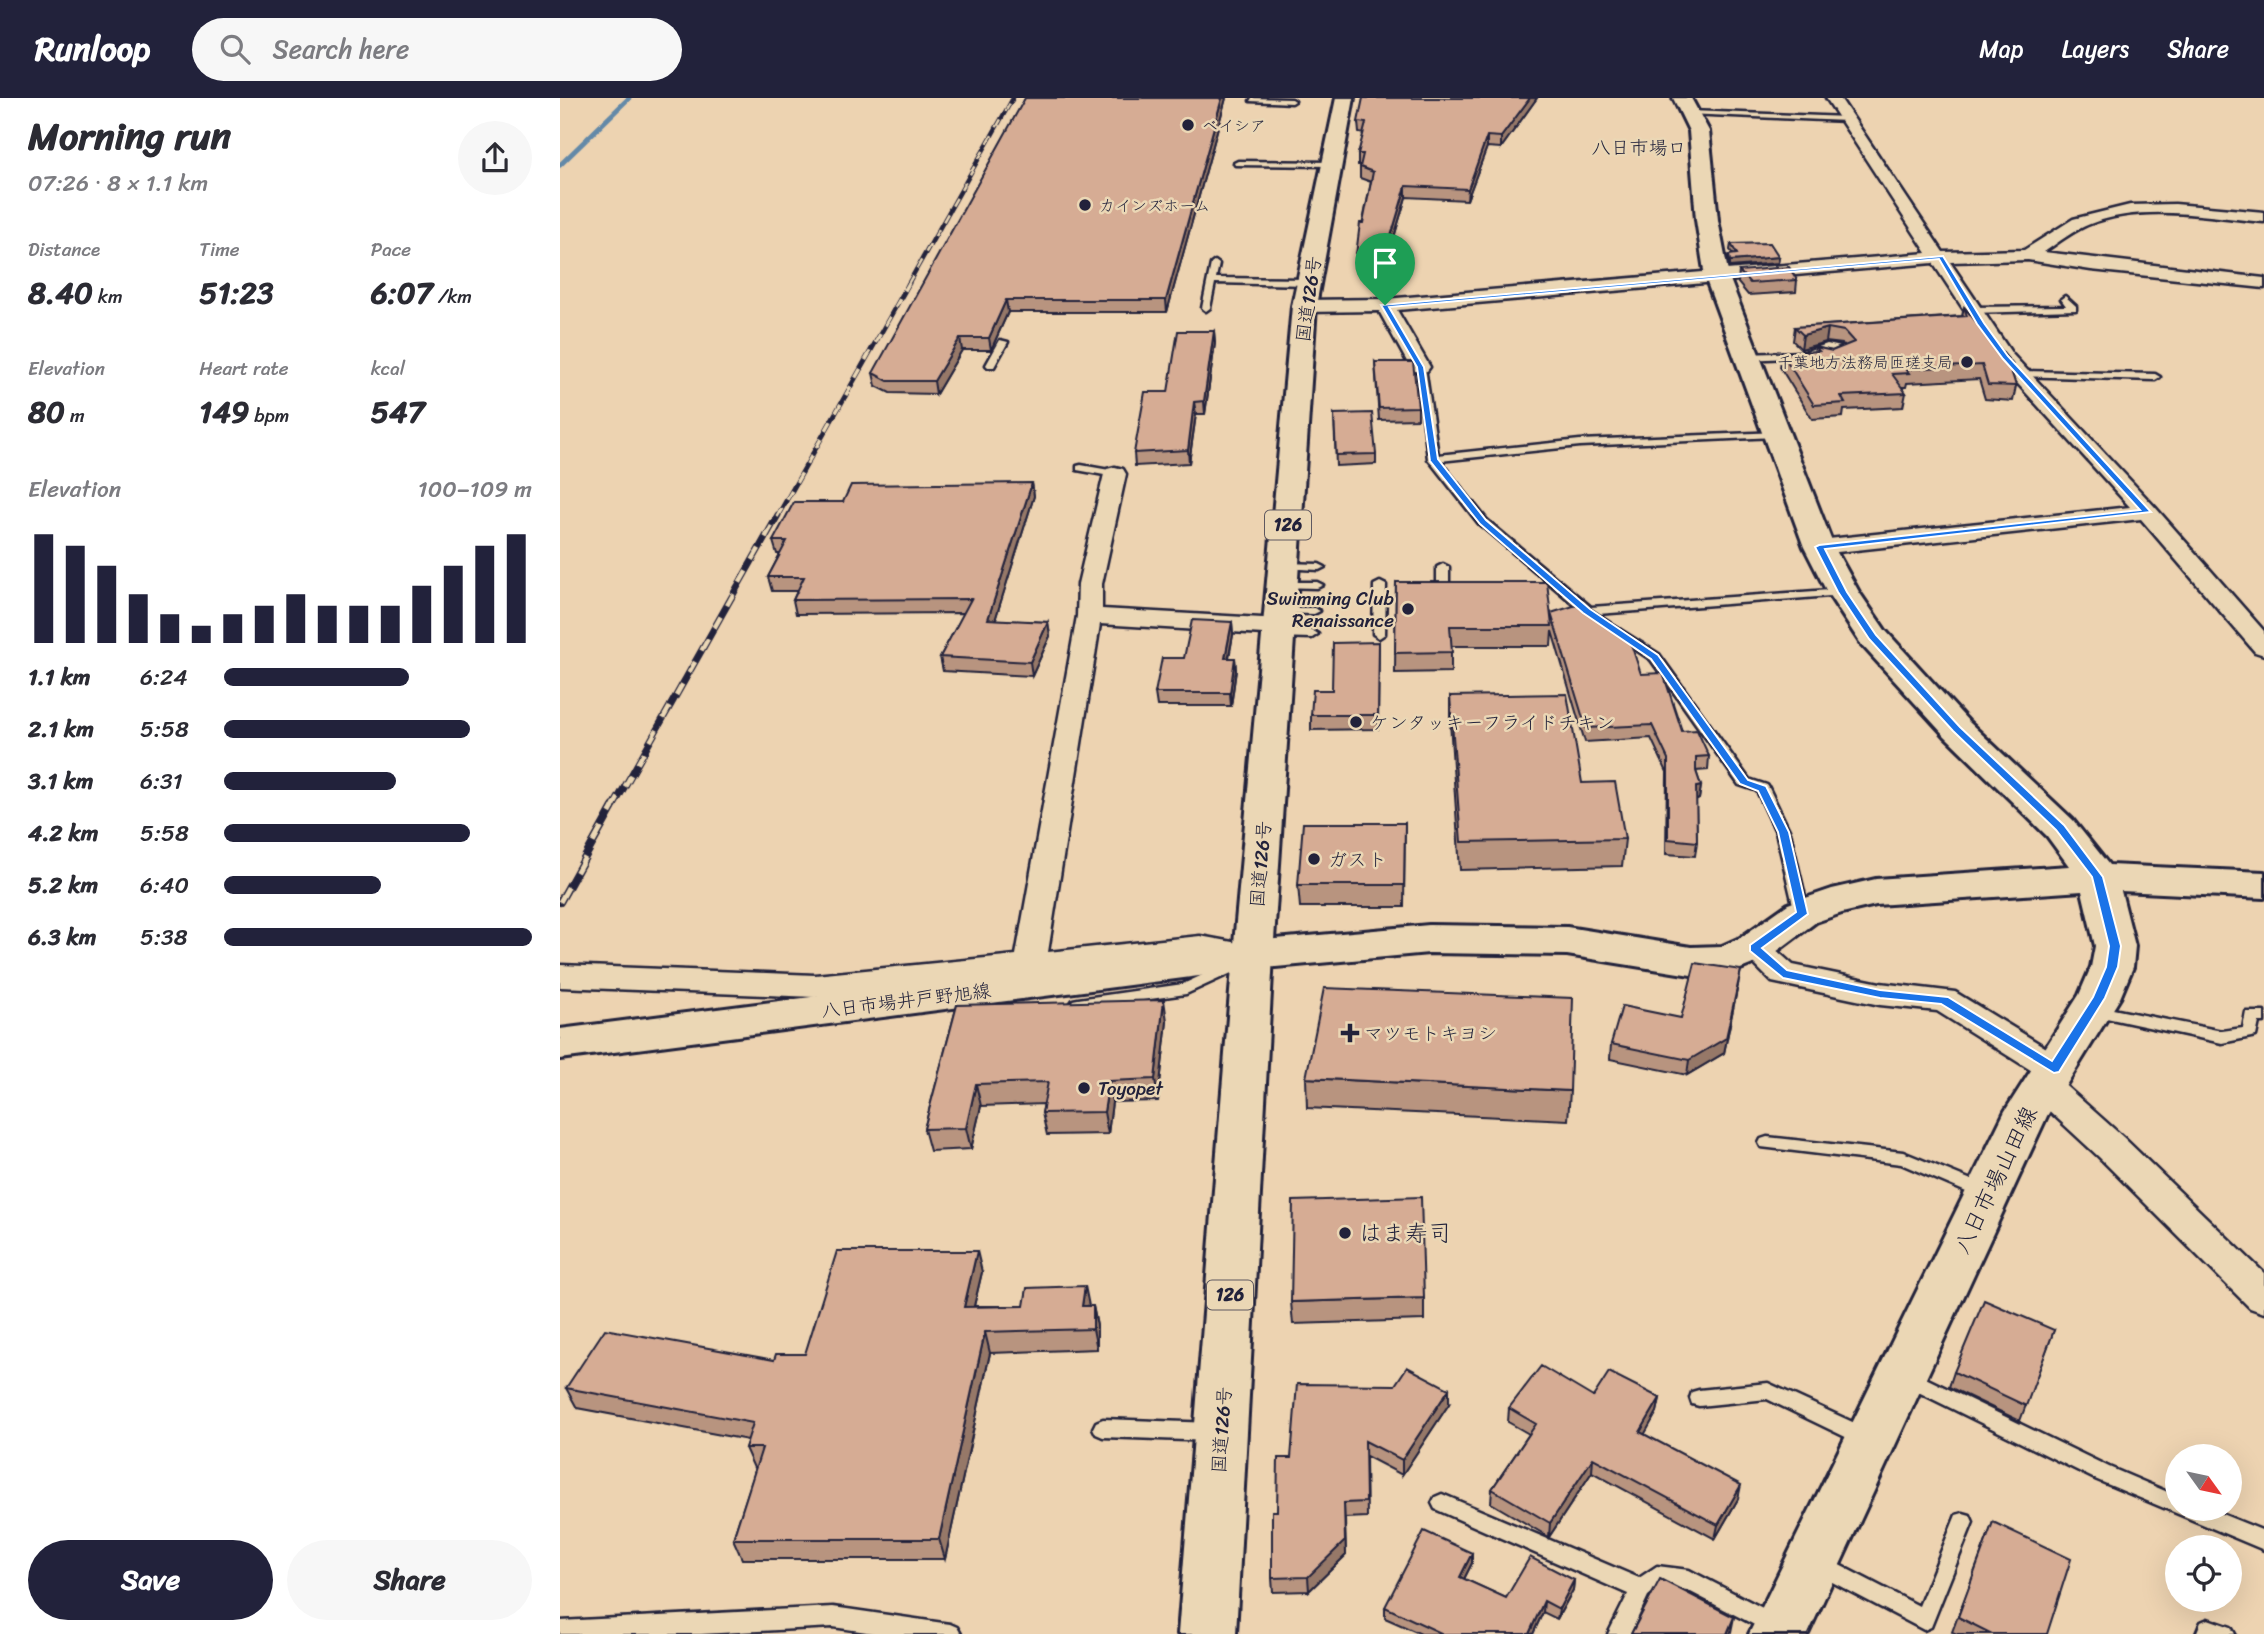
<!DOCTYPE html>
<meta charset="utf-8">
<style>
body{margin:0;font-family:Sriracha,"Klee One",sans-serif;background:#f7f7f7;color:#2b2b33;height:100vh;display:flex;flex-direction:column;font-size:26px;white-space:nowrap}
*{box-sizing:border-box;margin:0}
p{font-size:23px;color:#7c7c81}
.icon{flex:none;width:38px;height:38px;fill:none;stroke:currentColor;stroke-width:2;stroke-linecap:round;stroke-linejoin:round}
.map{position:relative;flex:1;overflow:hidden}
.sheet{display:flex;flex-direction:column;background:#fff;width:560px}
.sheet>*{flex:none}
.needle{width:46px;rotate:123deg}
.buttons{position:absolute;left:1605px;top:1346px;display:grid;gap:14px}
.buttons a{display:grid;place-items:center;width:77px;height:77px;border-radius:50%;background:#fff;box-shadow:0 7px 28px #0002;font-size:35px}
.pin{position:absolute;display:grid;place-items:center;width:60px;height:60px;color:#fff;margin:-72px -30px;border-radius:50% 50% 50% 0;rotate:-45deg;box-shadow:0 0 7px #0007}
.pin .icon{rotate:45deg}
.round{display:grid;place-items:center;flex:none;width:74px;height:74px;border-radius:37px;background:#f7f7f7}
.summary{display:flex;align-items:center;justify-content:space-between;height:119px;padding:0 28px}
h1{font-size:38px;font-weight:700;line-height:52px}
.metrics{display:grid;grid-template-columns:repeat(3,1fr);gap:10px;height:119px;padding:7px 28px}
.metrics div{display:grid;align-content:center}
.metrics b{font-size:30px;font-weight:700}
.metrics small{font-size:19px;font-weight:400}
.metrics p{font-size:19px}
.chart{height:196px;padding:14px 28px}
.chart p{display:flex;justify-content:space-between}
.chart svg{width:100%;height:126px;margin-top:7px;stroke:#22223b;stroke-width:6}
.button{display:flex;gap:14px;margin-top:auto;padding:14px 28px}
.button a{flex:1;height:80px;border-radius:42px;background:#22223b;color:#fff;font-size:28px;font-weight:700;line-height:80px;text-align:center}
.button a+a{background:#f7f7f7;color:#2b2b33}
ul{padding:0 28px;list-style:none;font-size:23px}
li{display:grid;grid-template-columns:112px 84px 1fr;align-items:center;height:52px}
li i{height:18px;border-radius:9px;background:#22223b}
header{display:flex;align-items:center;gap:42px;box-sizing:border-box;height:98px;padding:0 35px;background:#22223b;color:#fff}
header strong{font-size:33px}
nav{display:flex;gap:38px;margin-inline-start:auto;font-size:24px}
.search{width:490px;height:63px;background:#f7f7f7;display:flex;align-items:center;gap:18px;box-sizing:border-box;padding:0 24px;border-radius:38px;color:#7c7c81;font-size:26px}
main{display:flex;flex:1;min-height:0}
.map>svg:first-child{display:block}
.lines{fill:none;stroke-linecap:round;stroke-linejoin:round}
.stream{stroke:#6489a8;stroke-width:5}
.lane-casing{stroke:#22223b;stroke-width:5}
.street-casing{stroke:#22223b;stroke-width:5}
.secondary-casing{stroke:#22223b;stroke-width:6}
.highway-casing{stroke:#22223b;stroke-width:6}
.lane{fill:#ebd7b5;fill-rule:evenodd}
.street{fill:#ebd7b5;fill-rule:evenodd}
.secondary{fill:#ebd7b5;fill-rule:evenodd}
.highway{fill:#ebd7b5;fill-rule:evenodd}
.rail-far3-casing{stroke:#22223b;stroke-width:4.5}
.rail-far2-casing{stroke:#22223b;stroke-width:5}
.rail-far1-casing{stroke:#22223b;stroke-width:7}
.rail-casing{stroke:#22223b;stroke-width:8}
.rail-far3{stroke:#ebd7b5;stroke-width:2.5;stroke-dasharray:9;stroke-linecap:butt}
.rail-far2{stroke:#ebd7b5;stroke-width:3.5;stroke-dasharray:10;stroke-linecap:butt}
.rail-far1{stroke:#ebd7b5;stroke-width:4.5;stroke-dasharray:13;stroke-linecap:butt}
.rail{stroke:#ebd7b5;stroke-width:5;stroke-dasharray:17;stroke-linecap:butt}
.wall{fill:#b8947f;stroke:#22223b;stroke-width:2}
.shaded-wall{fill:#967868;stroke:#22223b;stroke-width:2}
.building{fill:#d6ac94;stroke:#22223b;stroke-width:2}
.route{fill:#1a73e8;stroke:#fff;stroke-width:2;fill-rule:evenodd}
.poi-dot{fill:#22223b;stroke:#ebd7b5;stroke-width:2.5}
.labels{text-anchor:middle;stroke-width:5;stroke-linejoin:round;paint-order:stroke}
.far-poi-label{font-size:16px;fill:#22223b;stroke:#ebd7b5;text-anchor:start}
.shield{fill:#ebd7b5;stroke:#5e5860;stroke-width:2}
.shield-label{font-size:18px;font-weight:bold;fill:#22223b}
.far-quarter-label{font-size:19px;fill:#22223b;stroke:#ebd7b5}
.street-label{font-size:19px;fill:#22223b;stroke:#ebd7b5}
.poi-label{font-size:19px;fill:#22223b;stroke:#ebd7b5;text-anchor:start}
.near-street-label{font-size:23px;fill:#22223b;stroke:#ebd7b5}
.near-poi-label{font-size:23px;fill:#22223b;stroke:#ebd7b5;text-anchor:start}
</style>
<header>
<strong>Runloop</strong>
<div class="search"><svg class="icon" aria-label="search" viewBox="0 0 24 24"><circle cx="10" cy="10" r="6"/><path d="M15 15l6 6"/></svg>Search here</div>
<nav><a>Map</a><a>Layers</a><a>Share</a></nav>
</header>
<main>
<section class="sheet">
<div class="summary"><div><h1>Morning run</h1><p>07:26 · 8 × 1.1 km</p></div><a class="round"><svg class="icon" aria-label="share" viewBox="0 0 24 24"><path d="M12 15V3M7 8l5-5 5 5M5 13v7h14v-7"/></svg></a></div>
<div class="metrics">
<div><p>Distance</p><b>8.40<small> km</small></b></div>
<div><p>Time</p><b>51:23</b></div>
<div><p>Pace</p><b>6:07<small> /km</small></b></div>
</div>
<div class="metrics">
<div><p>Elevation</p><b>80<small> m</small></b></div>
<div><p>Heart rate</p><b>149<small> bpm</small></b></div>
<div><p>kcal</p><b>547</b></div>
</div>
<div class="chart"><p><span>Elevation</span>100–109 m</p>
<svg viewBox="0 0 160 44" preserveAspectRatio="none"><path d="M5 44V6M15 44V10M25 44V17M35 44V27M45 44V34M55 44V38M65 44V34M75 44V31M85 44V27M95 44V31M105 44V31M115 44V31M125 44V24M135 44V17M145 44V10M155 44V6"/></svg>
</div>
<ul>
<li><b>1.1 km</b>6:24<i style="width:60%"></i></li>
<li><b>2.1 km</b>5:58<i style="width:80%"></i></li>
<li><b>3.1 km</b>6:31<i style="width:56%"></i></li>
<li><b>4.2 km</b>5:58<i style="width:80%"></i></li>
<li><b>5.2 km</b>6:40<i style="width:51%"></i></li>
<li><b>6.3 km</b>5:38<i style="width:100%"></i></li>
</ul>
<div class="button"><a>Save</a><a>Share</a></div>
</section>
<div class="map">
<svg width="1704" height="1536" viewBox="0 0 1704 1536">
<rect width="100%" height="100%" fill="#edd3b1"/>
<filter id="ink" filterUnits="userSpaceOnUse"><feTurbulence type="fractalNoise" baseFrequency=".0143" numOctaves="2"/><feDisplacementMap in="SourceGraphic" scale="14" xChannelSelector="R" yChannelSelector="G"/><feConvolveMatrix kernelMatrix="1 2 1 2 8 2 1 2 1" color-interpolation-filters="sRGB"/></filter>
<g filter="url(#ink)">
<g class="lines">
<path class="stream" d="M0,67L69,0"/>
<defs>
<path id="lane" d="M692,0L732,1L735,3L732,5L690,3Z
M1129,13L1287,19L1291,21L1287,23L1127,16Z
M678,63L772,64L776,66L772,68L675,67L674,65Z
M655,163L659,166L656,180L749,181L753,184L749,187L655,185L650,210L646,213L642,210L651,166Z
M1505,198L1516,208V212L1412,215L1408,212L1412,209L1506,208L1501,201Z
M440,242L448,244L434,269H428L426,267Z
M1267,246L1281,249L1289,258L1281,263H1275L1273,261L1278,257L1275,253L1268,252L1247,259L1187,262L1182,259L1187,256L1244,254Z
M857,267L865,269L878,357L1020,342L1219,334L1220,336L1215,339L1020,348L880,363L927,422L1031,509L1283,491L1289,494L1283,497L1038,516L1037,519H1029L919,426L868,361Z
M1460,273L1595,276L1600,279L1595,282L1457,278V274Z
M521,367L555,373L560,376L555,379L517,372V368Z
M725,465L759,466L765,469L759,472L721,470V466Z
M883,466L889,469V487L883,490L877,487V469Z
M723,484H757L763,487L757,490L719,489L717,487Z
M820,484L826,487L825,536L819,540L813,536L814,487Z
M721,510H754L760,513L754,516L717,515L715,513Z
M1056,529L1099,556L1189,681L1207,687L1209,690L1230,734L1249,815L1247,818H1237L1235,815L1216,734L1197,693L1179,687L1091,562L1052,536L1050,533Z
M719,532H752L758,536L752,540L715,539V533Z
M673,863L678,864L680,868L678,872L626,896L518,911L513,910L510,906L513,902L518,901L623,886Z
M1533,907L1662,933L1683,930L1686,914H1704V924H1699L1696,938L1662,945L1528,916L1525,912L1528,908Z
M1207,1039L1343,1054L1431,1090L1434,1095L1431,1100L1425,1102L1341,1066L1201,1049L1199,1045L1201,1041Z
M1347,1271L1549,1369L1617,1398V1410H1647L1704,1433V1452L1535,1381L1340,1285L1338,1279L1340,1273Z
M1208,1285L1312,1333L1315,1339L1312,1345L1305,1348L1298,1345L1207,1301L1139,1308L1132,1306L1130,1300L1132,1294L1139,1292Z
M543,1321L653,1325L660,1328L663,1334L660,1340L653,1343L543,1339L536,1336L533,1330L536,1324Z
M882,1396L1079,1480L1097,1468L1129,1472L1220,1519L1224,1526L1220,1533L1212,1536L1127,1492L1100,1488L1088,1498L1070,1536H1048L1068,1496L875,1411L872,1405L875,1399Z
M1403,1415L1410,1417L1413,1424L1371,1529L1364,1532L1253,1474L1250,1467L1253,1460L1260,1457L1359,1508L1396,1417Z
M273,1509L390,1526L397,1529L401,1536H320L273,1529L141,1536H0V1523Z
M1648,1521L1671,1529L1675,1536H1636L1641,1524Z"/>
<path id="street" d="M1266,0H1280L1383,154L1464,152L1513,121L1570,107L1615,106L1704,114V124C1649,119 1584,105 1530,126C1514,132 1499,144 1484,154L1704,180V190L1531,172L1468,162L1390,164L1452,256L1595,409L1704,533V557L1695,554L1581,421L1259,456L1251,454L1247,449L1251,444L1259,442L1570,409L1438,264L1373,165L837,212L870,269L867,273H853L850,269L819,213L744,214L735,208L744,202L825,201L1367,155Z
M555,369L563,371L566,376L542,486V511L720,521L729,524L733,529L729,534L720,537L540,526L488,854L640,838L694,848L699,856L694,864L683,867L640,860L255,899L0,889V867L255,877L456,857L517,518L518,486L544,376L547,371Z
M1194,839L1205,842L1233,867L1320,885L1395,894L1506,962L1511,971L1506,980L1499,982L1563,1039L1704,1175V1215L1690,1210L1539,1059L1471,996L1466,987L1471,978L1477,976L1377,913L1320,907L1212,884L1178,850L1183,842Z"/>
<path id="secondary" d="M1113,0H1131L1149,33L1158,122L1169,179L1274,449L1299,494L1325,532L1409,624L1513,722L1549,767L1704,774V800L1561,793L1575,848L1573,869L1560,900L1487,1018L1248,1536H1189L1445,1013L1519,897L1531,869L1535,848L1522,793L1316,807L1282,815L1256,824L1208,860L1168,876L1131,877L1007,857L869,855L693,871L0,961V931L693,843L869,827L1007,829L1131,849L1162,848L1180,840L1228,806L1272,791L1316,781L1509,768L1487,738L1385,638L1301,546L1267,494L1244,449L1145,179L1136,122L1129,33Z"/>
<path id="highway" d="M776,0H794L756,208L713,857L676,1536H618L673,857L732,208Z"/>
</defs>
<use href="#lane" class="lane-casing"/>
<use href="#street" class="street-casing"/>
<use href="#secondary" class="secondary-casing"/>
<use href="#highway" class="highway-casing"/>
<use href="#lane" class="lane"/>
<use href="#street" class="street"/>
<use href="#secondary" class="secondary"/>
<use href="#highway" class="highway"/>
<defs>
<path id="rail-far3" d="M348,186L453,0"/>
<path id="rail-far2" d="M217,419L349,185"/>
<path id="rail-far1" d="M52,711L218,417"/>
<path id="rail" d="M0,804L53,709"/>
</defs>
<use href="#rail-far3" class="rail-far3-casing"/>
<use href="#rail-far2" class="rail-far2-casing"/>
<use href="#rail-far1" class="rail-far1-casing"/>
<use href="#rail" class="rail-casing"/>
<use href="#rail-far3" class="rail-far3"/>
<use href="#rail-far2" class="rail-far2"/>
<use href="#rail-far1" class="rail-far1"/>
<use href="#rail" class="rail"/>
</g>
<path class="wall" d="M666,0L607,214H448L431,252H402L376,296L330,295L316,288L313,275Z
M977,0L941,50L927,49L907,102L846,99L829,156V169H797L796,157L811,84L800,80V67H798V56L804,36L799,35L798,24Z
M1171,146L1219,159L1218,165L1170,169L1168,162L1169,157L1173,156L1170,152Z
M1179,173L1237,182L1236,194L1188,197L1178,185Z
M1404,209L1452,266L1451,272L1456,288L1453,303L1425,301L1419,281L1347,285L1346,289H1342L1346,295L1343,309L1284,312L1283,319L1252,321L1220,269L1222,255L1254,254L1255,249L1272,253L1283,248L1282,246L1266,244L1241,251L1233,243L1235,229L1402,218Z
M654,233L655,245L645,316H636L629,365L575,368L574,355L608,294Z
M815,264L858,309V321L819,322Z
M774,316L816,356V366L776,368Z
M472,385L474,398L435,522L488,524L490,538L472,578L383,573L380,559L404,515L236,516L233,502L237,493H212L208,479L220,456H217L213,443L283,404Z
M836,484L991,515L1081,576L1122,633L1149,658L1148,672L1136,673L1141,688L1139,701L1136,703L1137,744L1135,758L1106,756L1107,674L1091,640L1025,644L992,533L991,548H891V574L835,575Z
M672,524L673,537L669,560H675L676,572L671,608H597L595,595L624,560Z
M819,544L818,631L751,632V617L772,592Z
M890,598L1022,685L1065,741L1062,768L900,772L890,624Z
M845,725L844,809H740L738,787Z
M1178,887L1164,955L1127,977L1050,961L1051,946L1121,920Z
M397,907L607,923L598,1003L552,1004L548,1036L487,1037L482,1015L484,1006L421,1008L411,1051L370,1053L364,1031Z
M746,980L1010,993L1008,1022L747,1010Z
M422,1174L414,1208H533L537,1228V1251L430,1255L385,1461H182L173,1441L196,1370H194L185,1350L188,1342L17,1310L6,1290L214,1262L245,1256Z
M864,1200V1222L733,1226L731,1204Z
M1494,1232L1460,1323L1389,1289L1394,1274Z
M1033,1299L1100,1300L1097,1314L1084,1336L1178,1401L1155,1441L1032,1374L989,1439L931,1405L932,1391L969,1336L948,1324L949,1310Z
M889,1306L842,1377L806,1358L807,1419L785,1420L786,1457L749,1493L713,1494L712,1480L717,1413L731,1360Z
M1433,1424L1487,1536H1397L1392,1534Z
M912,1455V1465L904,1481L946,1500L1014,1482L1013,1492L997,1521L983,1514L973,1536H861L825,1520V1509Z"/>
<path class="shaded-wall" d="M662,0H666L607,214L606,202Z
M970,0H977L941,50V39Z
M927,38V49L907,102L908,91Z
M846,88V99L829,156V169V145Z
M1219,159L1218,165L1170,169V163Z
M446,202L448,214L431,252L429,240Z
M1268,230L1266,244L1241,251L1243,237Z
M654,233L655,245L645,316L644,303Z
M400,240L402,252L376,296L374,283Z
M634,304L636,316L629,365L628,352Z
M472,385L474,398L431,535L428,521Z
M488,524L490,538L472,578L470,564Z
M672,524L673,537L666,572L665,560Z
M675,560L676,572L671,608L670,595Z
M1141,688L1139,701L1134,703L1136,689Z
M1181,872L1164,955L1127,977L1129,962Z
M604,902L607,923L598,1003L595,981Z
M549,983L552,1004L548,1036L544,1014Z
M416,986L421,1008L411,1051L406,1030Z
M417,1153L422,1174L409,1229L404,1209Z
M525,1188L529,1208H522Z
M533,1208L537,1228V1251L533,1231Z
M425,1234L430,1255L385,1461L379,1441Z
M889,1291V1306L842,1377V1362Z
M1100,1300L1097,1314L1078,1348L1080,1334Z
M1033,1360L1032,1374L989,1439L990,1425Z
M1181,1387L1178,1401L1155,1441L1158,1427Z
M784,1405L786,1457L749,1493L748,1479Z
M912,1455V1465L900,1489V1479Z
M1014,1482L1013,1492L997,1521L999,1511Z
M984,1503L983,1514L973,1536H969Z
M1174,1519L1171,1534L1170,1536H1167Z"/>
<path class="building" d="M465,0H662L606,202H446L429,240H400L374,283H328L313,275Z
M803,0H970L941,39L927,38L908,91L846,88L829,145V157H796L800,125H803L813,74L800,69L803,56H798L806,25L798,24Z
M1210,145L1219,159L1170,163L1169,157L1177,156L1171,146Z
M1229,169L1237,182L1190,185L1179,173Z
M1404,209L1452,266H1449L1456,288L1428,287L1422,267L1346,271L1349,275L1332,276L1346,295L1281,298L1285,305L1254,307L1222,255L1259,253L1255,249L1272,253L1294,244L1284,233L1268,230L1243,237L1235,229L1407,218Z
M618,233H654L644,303L634,304L628,352L574,355L585,294H608Z
M815,264H853L858,309L819,310Z
M812,315L816,356L776,357L774,316Z
M472,385L428,521L488,524L470,564L380,559L411,501L233,502L244,479H208L227,443H213L234,404H283L291,387Z
M836,484H987L992,528H890L892,554L835,555Z
M1023,505L1060,530L1068,537L1081,576L1103,575L1122,633L1137,632L1149,658L1136,659V673L1141,688L1136,689L1137,744L1108,741V661L1092,627L1026,630L991,515Z
M632,522L672,524L665,560H675L670,595H595L602,560H624Z
M819,544L818,617H751L753,592H772L773,545Z
M1007,596L1022,685L1055,684L1065,741L901,744L890,598Z
M743,725H845L844,787H738Z
M1135,865L1181,872L1166,940L1129,962L1051,946L1062,908L1121,920Z
M764,890L1013,900L1010,993L746,980Z
M604,902L595,981L549,983L544,1014L482,1015L488,984L416,986L406,1030L364,1031L397,907Z
M861,1099L864,1200L731,1204L733,1103Z
M277,1153H417L404,1209L464,1208L467,1190L525,1188L522,1208H533V1231L425,1234L379,1441H173L202,1350H185L193,1325L6,1290L45,1231L214,1262L216,1256H245Z
M1424,1202L1494,1232L1466,1308L1394,1274Z
M981,1268L1033,1299L1049,1274L1100,1300L1080,1334L1181,1387L1158,1427L1033,1360L990,1425L932,1391L976,1326L949,1310Z
M847,1269L889,1291L842,1362L805,1343L806,1404L784,1405L785,1443L748,1479L712,1480V1413H717L718,1360H731L737,1286L835,1287Z
M1433,1424L1511,1461L1487,1536H1432L1398,1519Z
M864,1433L912,1455L900,1479L946,1500L970,1459L1014,1482L999,1511L984,1503L969,1536H883L825,1509Z
M1100,1481L1174,1519L1167,1536H1071Z"/>
</g>
<path class="route" d="M1383,158L1424,225L1448,258L1591,414L1265,451L1287,494L1316,537L1400,629L1504,727L1543,779L1561,848L1558,869L1545,900L1499,974L1494,975L1381,906L1320,900L1223,880L1190,853V847L1236,814L1218,734L1198,693L1180,686L1091,561L1023,515L920,426L870,363L857,269L821,207ZM1379,161L1417,226L1443,261L1580,412L1259,447L1255,449L1278,494L1309,541L1393,633L1496,732L1532,779L1549,848L1546,869L1533,899L1492,963L1388,899L1320,892L1227,872L1202,850L1248,816L1229,734L1206,688L1188,682L1098,557L1030,511L926,422L878,361L864,269L829,209Z"/>
<g class="poi-dot">
<circle cx="628" cy="27" r="7"/>
<circle cx="525" cy="107" r="7"/>
<circle cx="1407" cy="264" r="7"/>
<circle cx="848" cy="511" r="7"/>
<circle cx="796" cy="624" r="7"/>
<circle cx="754" cy="761" r="7"/>
<path d="M786.5 924.5h7v7h7v7h-7v7h-7v-7h-7v-7h7z"/>
<circle cx="524" cy="990" r="7"/>
<circle cx="785" cy="1135" r="7"/>
</g>
<g class="labels">
<g class="far-poi-label">
<text x="642" y="33">ベイシア</text>
<text x="539" y="113">カインズホーム</text>
<text x="1393" y="270" text-anchor="end">千葉地方法務局匝瑳支局</text>
</g>
<g class="shield">
<rect x="705" y="412.5" width="46" height="29" rx="5"/>
<rect x="647" y="1182.5" width="46" height="29" rx="5"/>
</g>
<g class="shield-label">
<text x="728" y="433">126</text>
<text x="670" y="1203">126</text>
</g>
<g class="far-quarter-label">
<text x="1079" y="56">八日市場ロ</text>
</g>
<g class="street-label">
<text transform="translate(748 201) rotate(-82)" y="7">国道126号</text>
<text transform="translate(700 766) rotate(-85)" y="7">国道126号</text>
<text transform="translate(346 902) rotate(-7)" y="7">八日市場井戸野旭線</text>
<text transform="translate(661 1332) rotate(-86)" y="7">国道126号</text>
</g>
<g class="poi-label">
<text x="834" y="507" text-anchor="end">Swimming Club<tspan x="834" dy="22">Renaissance</tspan></text>
<text x="810" y="631">ケンタッキーフライドチキン</text>
<text x="768" y="768">ガスト</text>
<text x="804" y="942">マツモトキヨシ</text>
<text x="538" y="997">Toyopet</text>
</g>
<g class="near-street-label">
<text transform="translate(1435 1082) rotate(-64)" y="8">八日市場山田線</text>
</g>
<g class="near-poi-label">
<text x="799" y="1143">はま寿司</text>
</g>
</g>
</svg>
<div class="buttons">
<a><svg class="needle" viewBox="-14 -14 28 28"><path d="M0-13l5 13h-10z" fill="#e53935"/><path d="M0 13l5-13h-10z" fill="#7c7c81"/></svg></a>
<a><svg class="icon" aria-label="locate" viewBox="0 0 24 24"><circle cx="12" cy="12" r="6"/><path d="M12 2v4M12 18v4M2 12h4M18 12h4"/></svg></a>
</div>
<div class="pin" style="left:825px;top:207px;background:#1e9e55"><svg class="icon" aria-label="arrive" viewBox="0 0 24 24"><path d="M6 21V4h12l-3 4 3 4H6"/></svg></div>
</div>
</main>
